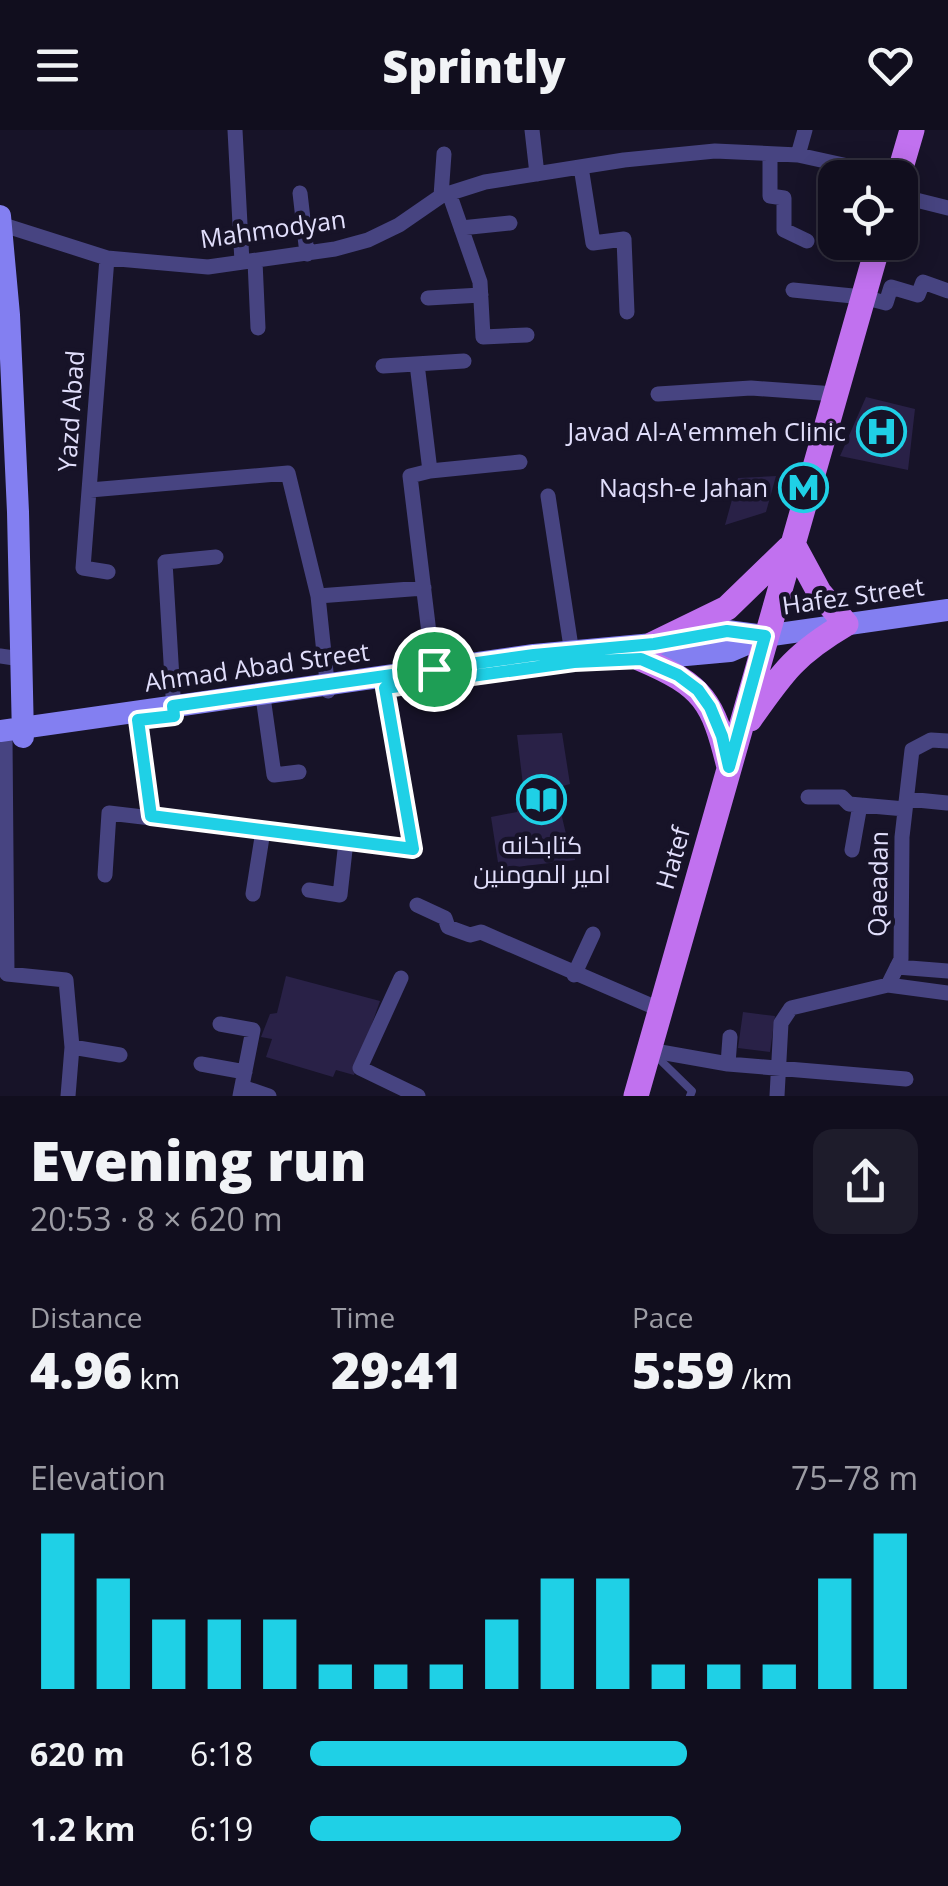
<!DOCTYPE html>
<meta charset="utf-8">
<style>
body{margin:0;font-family:"Open Sans",Cairo,sans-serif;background:#1e1c2b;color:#f1f3f6;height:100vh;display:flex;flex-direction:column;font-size:38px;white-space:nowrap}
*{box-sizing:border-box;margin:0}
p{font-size:32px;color:#9c9ca4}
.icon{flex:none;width:55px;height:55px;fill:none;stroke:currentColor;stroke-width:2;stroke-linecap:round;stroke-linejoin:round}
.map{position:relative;height:966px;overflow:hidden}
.details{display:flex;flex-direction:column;background:#110e1e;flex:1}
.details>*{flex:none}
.controls{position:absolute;left:818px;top:30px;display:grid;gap:20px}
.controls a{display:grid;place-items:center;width:100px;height:100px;border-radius:20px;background:#110e1e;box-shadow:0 5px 25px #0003,0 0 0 2px #302e3c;font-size:50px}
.pin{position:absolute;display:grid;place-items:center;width:85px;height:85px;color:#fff;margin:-42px;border:5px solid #fff;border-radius:50%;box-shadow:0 2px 10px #0007}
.round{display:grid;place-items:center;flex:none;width:105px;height:105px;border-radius:20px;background:#1e1c2b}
.head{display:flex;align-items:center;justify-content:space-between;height:170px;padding:0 30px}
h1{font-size:55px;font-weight:800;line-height:75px}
.figures{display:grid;grid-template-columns:repeat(3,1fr);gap:15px;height:170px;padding:10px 30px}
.figures div{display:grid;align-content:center}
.figures b{font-size:50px;font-weight:800}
.figures small{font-size:28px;font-weight:400}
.figures p{font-size:28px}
.chart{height:280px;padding:20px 30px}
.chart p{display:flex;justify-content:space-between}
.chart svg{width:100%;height:180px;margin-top:10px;stroke:#1fd0e6;stroke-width:6}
ul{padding:0 30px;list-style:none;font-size:32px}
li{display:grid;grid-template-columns:160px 120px 1fr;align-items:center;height:75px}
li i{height:25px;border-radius:12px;background:#1fd0e6}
header{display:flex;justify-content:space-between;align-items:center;height:130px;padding:0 30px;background:#110e1e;font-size:45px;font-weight:800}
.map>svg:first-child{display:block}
.building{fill:#292147}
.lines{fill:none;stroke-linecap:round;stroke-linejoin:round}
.lane{stroke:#474481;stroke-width:8}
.street{stroke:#474481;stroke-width:15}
.secondary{stroke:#837ff1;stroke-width:22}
.primary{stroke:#c171ef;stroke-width:25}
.route-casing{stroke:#fff;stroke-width:20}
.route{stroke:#1fd0e6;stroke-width:12}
.labels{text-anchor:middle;stroke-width:9;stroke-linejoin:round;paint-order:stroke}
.street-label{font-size:25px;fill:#e1defb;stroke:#171328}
.poi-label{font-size:25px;fill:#e1defb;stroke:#171328;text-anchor:end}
</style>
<header><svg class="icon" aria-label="menu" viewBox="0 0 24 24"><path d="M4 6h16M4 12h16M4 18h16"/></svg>Sprintly<svg class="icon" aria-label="heart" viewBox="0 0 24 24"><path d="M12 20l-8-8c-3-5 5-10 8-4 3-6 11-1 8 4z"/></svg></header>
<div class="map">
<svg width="948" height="966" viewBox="0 0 948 966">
<rect width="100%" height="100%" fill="#171328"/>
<path class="building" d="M866,267L915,279L908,340L840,326Z
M776,346L766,382L725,395L738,348Z
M562,603L570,654L563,656L566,666L562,687L566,704H572L575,730L499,739L491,687L517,682L519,663L523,655L517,605Z
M286,846L380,871L354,945L336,940L333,947L266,927L272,909L261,907L270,884L277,883Z
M743,882L775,886L770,922L738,918Z"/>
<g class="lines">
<path class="lane" d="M652,922L692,961L690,966"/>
<path class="street" d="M235,0L242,132
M532,0L537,44
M770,24V66L784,68V100L807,111
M798,25L805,0
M581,37L593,113L624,109L627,182
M300,63L307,124
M449,63L480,152L483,207L527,205
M441,66L444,24
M900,66L948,78
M0,94L107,128L208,137L335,119L368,110L399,95L441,66L485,52L624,30L715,21L798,25L898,47
M461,98L510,93
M107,128L83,438L108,442
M255,131L258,198
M793,160L863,167L886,173L891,157L918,165L923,152L948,161
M428,168L481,165
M417,234L430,341
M383,236L464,231
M658,264L751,258L835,264
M90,360L288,343L318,466L328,561
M548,366L573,530
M318,466L424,458
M0,526L21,529
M434,544L410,346L430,341L520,332
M264,574L274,645L299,642
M174,582L165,432L216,427
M139,591L151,686
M5,609L7,844L66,850L72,917L68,966
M808,667H842L849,674L905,679
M907,669L947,673
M852,720L860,675
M105,745L109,683L413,719L385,557
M309,760L340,765L346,711
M253,764L263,701
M417,775L445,788L448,797L470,805L481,802L661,880
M897,837L948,841
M574,845L593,804
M401,848L360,938L418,966
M888,855L901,829L902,707L912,620L931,610L948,611
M220,894L253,900L240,966
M72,917L120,925
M649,920L728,934L906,949
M201,934L245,942
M728,934L730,907
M242,957L269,966
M777,966L781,893L791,878L888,855L948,863"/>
<path class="secondary" d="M0,86L9,185L18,382L23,607
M653,528L730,521L763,507
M0,601L534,525L653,514L727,501L765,506L948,480"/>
<path class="primary" d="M898,48L912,0
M653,514L727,478L789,418
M641,529C704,556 713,571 729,637
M750,589C783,542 795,524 846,494L819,462L793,414
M636,966L879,112"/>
</g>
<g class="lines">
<defs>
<path id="route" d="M727,501L765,506L729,637L722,606L710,577L698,560L678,545L641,529L574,532L385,558L413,719L151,686L138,590L174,586L173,576L534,525L654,514Z"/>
</defs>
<use href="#route" class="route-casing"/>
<use href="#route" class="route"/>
</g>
<defs>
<symbol id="hospital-ring" viewBox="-11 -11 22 22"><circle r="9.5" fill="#171328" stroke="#1fd0e6" stroke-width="1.5"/><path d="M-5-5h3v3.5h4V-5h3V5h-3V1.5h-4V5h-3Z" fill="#1fd0e6"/></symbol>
<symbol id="metro-ring" viewBox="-11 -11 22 22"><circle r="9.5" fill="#171328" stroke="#1fd0e6" stroke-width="1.5"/><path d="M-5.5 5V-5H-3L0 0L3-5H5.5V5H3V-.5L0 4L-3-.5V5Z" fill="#1fd0e6"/></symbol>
<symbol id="library-ring" viewBox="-11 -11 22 22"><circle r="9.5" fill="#171328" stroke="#1fd0e6" stroke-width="1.5"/><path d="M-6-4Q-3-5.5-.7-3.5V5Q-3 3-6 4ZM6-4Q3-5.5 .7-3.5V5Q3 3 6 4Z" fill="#1fd0e6"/></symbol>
</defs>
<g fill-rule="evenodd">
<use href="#hospital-ring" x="854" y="274" width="55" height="55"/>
<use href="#metro-ring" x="776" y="330" width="55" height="55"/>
<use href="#library-ring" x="514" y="642" width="55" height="55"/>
</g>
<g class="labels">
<g class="street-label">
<text transform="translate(273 99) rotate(-8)" y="9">Mahmodyan</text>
<text transform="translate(71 281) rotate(-86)" y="9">Yazd Abad</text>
<text transform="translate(853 466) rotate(-8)" y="9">Hafez Street</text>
<text transform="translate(257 537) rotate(-8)" y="9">Ahmad Abad Street</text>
<text transform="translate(673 728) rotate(-74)" y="9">Hatef</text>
<text transform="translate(878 754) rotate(-89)" y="9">Qaeadan</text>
</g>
<g class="poi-label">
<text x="846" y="311">Javad Al-A'emmeh Clinic</text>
<text x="768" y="367">Naqsh-e Jahan</text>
<text x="542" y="724" text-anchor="middle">کتابخانه<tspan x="542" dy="29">امیر المومنین</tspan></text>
</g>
</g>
</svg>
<div class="controls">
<a><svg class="icon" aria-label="locate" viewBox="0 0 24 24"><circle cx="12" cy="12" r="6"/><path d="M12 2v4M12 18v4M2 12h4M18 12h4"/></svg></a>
</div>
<div class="pin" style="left:434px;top:539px;background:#1e9e55"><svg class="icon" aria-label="arrive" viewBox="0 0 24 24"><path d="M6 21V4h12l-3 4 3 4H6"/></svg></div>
</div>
<section class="details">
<div class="head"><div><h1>Evening run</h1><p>20:53 · 8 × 620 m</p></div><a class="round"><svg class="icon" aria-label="share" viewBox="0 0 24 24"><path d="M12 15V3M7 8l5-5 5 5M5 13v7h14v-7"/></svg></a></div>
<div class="figures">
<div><p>Distance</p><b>4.96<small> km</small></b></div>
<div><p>Time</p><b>29:41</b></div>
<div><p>Pace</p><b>5:59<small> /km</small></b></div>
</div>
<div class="chart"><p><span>Elevation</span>75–78 m</p>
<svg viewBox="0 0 160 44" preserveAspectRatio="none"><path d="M5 44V6M15 44V17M25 44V27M35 44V27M45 44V27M55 44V38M65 44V38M75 44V38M85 44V27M95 44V17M105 44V17M115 44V38M125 44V38M135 44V38M145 44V17M155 44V6"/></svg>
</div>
<ul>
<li><b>620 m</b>6:18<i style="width:62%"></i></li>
<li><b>1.2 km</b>6:19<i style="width:61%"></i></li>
</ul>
</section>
